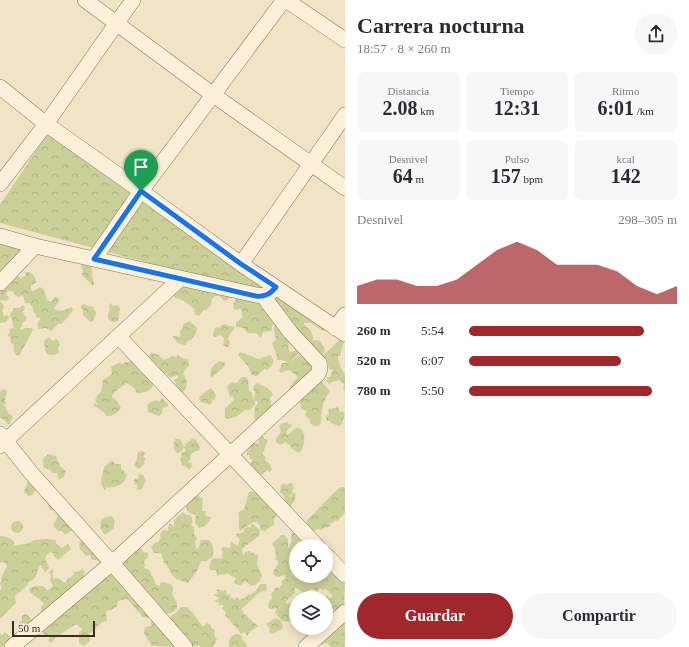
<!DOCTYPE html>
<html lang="es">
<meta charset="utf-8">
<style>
body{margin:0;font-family:"Times New Roman",serif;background:#f7f7f7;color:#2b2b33;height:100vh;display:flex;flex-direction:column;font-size:15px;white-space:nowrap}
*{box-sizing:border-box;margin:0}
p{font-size:13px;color:#7c7c81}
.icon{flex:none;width:22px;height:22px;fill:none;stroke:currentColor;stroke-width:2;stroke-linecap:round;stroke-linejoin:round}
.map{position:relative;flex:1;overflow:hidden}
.side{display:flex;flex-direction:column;background:#fff;width:344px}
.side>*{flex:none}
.tools{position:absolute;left:289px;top:539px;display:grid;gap:8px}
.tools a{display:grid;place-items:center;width:44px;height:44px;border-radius:50%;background:#fff;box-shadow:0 2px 10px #0003;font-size:20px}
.scale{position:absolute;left:12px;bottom:10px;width:83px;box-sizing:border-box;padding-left:4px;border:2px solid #3d2d1f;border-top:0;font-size:11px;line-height:14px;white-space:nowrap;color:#3d2d1f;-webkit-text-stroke:3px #f7edd6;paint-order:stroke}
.pin{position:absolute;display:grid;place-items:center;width:34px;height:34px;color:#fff;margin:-41px -17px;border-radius:50% 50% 50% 0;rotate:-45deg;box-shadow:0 0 4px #0007}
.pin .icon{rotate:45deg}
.round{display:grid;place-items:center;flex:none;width:42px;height:42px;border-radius:21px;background:#f7f7f7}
.headline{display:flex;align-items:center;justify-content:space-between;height:68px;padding:0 12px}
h1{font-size:22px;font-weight:700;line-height:30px}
.metrics{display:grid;grid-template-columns:repeat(3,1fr);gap:6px;height:68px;padding:4px 12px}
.metrics div{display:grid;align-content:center;border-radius:8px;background:#f7f7f7;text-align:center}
.metrics b{font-size:20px;font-weight:700}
.metrics small{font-size:11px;font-weight:400}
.metrics p{font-size:11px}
.chart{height:112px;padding:8px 12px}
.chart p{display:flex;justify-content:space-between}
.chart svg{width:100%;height:72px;margin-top:4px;fill:#a0272b;opacity:.7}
.button{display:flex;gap:8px;margin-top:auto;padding:8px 12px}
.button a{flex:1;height:46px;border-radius:24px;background:#a0272b;color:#fff;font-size:16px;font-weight:700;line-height:46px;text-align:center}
.button a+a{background:#f7f7f7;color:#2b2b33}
ul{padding:0 12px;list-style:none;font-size:13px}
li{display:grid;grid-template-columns:64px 48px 1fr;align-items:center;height:30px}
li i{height:10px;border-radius:5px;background:#a0272b}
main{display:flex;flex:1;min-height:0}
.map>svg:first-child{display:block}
.forest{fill:url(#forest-crowns)}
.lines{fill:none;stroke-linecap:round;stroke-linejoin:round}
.minor-casing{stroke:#8d745b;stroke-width:16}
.minor{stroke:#fbf0da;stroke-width:15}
.route-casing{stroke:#fff;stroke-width:8}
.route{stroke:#1a73e8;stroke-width:5}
</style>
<main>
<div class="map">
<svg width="345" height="647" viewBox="0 0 345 647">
<defs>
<pattern id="forest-crowns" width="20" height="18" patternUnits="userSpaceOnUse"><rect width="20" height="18" fill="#cbd099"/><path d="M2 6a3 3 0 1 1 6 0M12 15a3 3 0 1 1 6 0" fill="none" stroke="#afb383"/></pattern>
</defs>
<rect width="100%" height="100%" fill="#f1e3c6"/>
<path class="forest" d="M50,130L269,289L232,297L225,301L219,296H215L212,299C210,305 213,305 206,310L204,309L199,316L195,314L194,309C188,304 183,299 175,298L173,295L187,273L153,264L152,277L151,281L145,278L149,263L0,223V205Z
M0,233L29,240L0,278Z
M83,264L90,265C94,271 91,274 93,279C93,281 94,283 94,285H92L82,275L83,270L81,268Z
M26,272H30L35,277L36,283L31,285V290L33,291L40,287L44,290L47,300L52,302L54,297H56L59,299L58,303L54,308L56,310L62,311L72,307L73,310C71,313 64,322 61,324H58L51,331L46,328L38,329V322L41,318L36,317V314L33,311V307L31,306L29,303H25L23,295L18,297L14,294L13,291H7L6,295L8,296L9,299L5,301L0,300V281L17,275L21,279L23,276L25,277Z
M296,293C308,297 320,318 328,329L323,331L311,323H304V325C310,329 315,333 312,341L307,342L295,338L288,343L289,350L290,352L297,350L300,352L289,363C293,361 295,356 300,355L303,358H307L311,344L310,342L314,340L320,341L325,350L322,356C329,350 334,345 341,339L344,341L340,356H338C338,361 341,370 345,374V391L343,390L344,384L339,380L332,382L330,384L326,381L329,379L326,378L332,376L331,375L333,370L329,369L327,361V359L322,358L319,369L291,392L290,389V386L298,377L289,370L281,373L279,371L282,363H288L282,360H277C277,353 274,349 272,343L276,340C275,331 271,330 277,321L271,298Z
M239,298L257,299L275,322L272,326V331L263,332L261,338L256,333H247L244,328L236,327V322L242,318V311L240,308L237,310L234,309L233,304L236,299Z
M0,301L3,304L4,308L2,310L4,316L8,315L9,318L6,322L0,323Z
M111,303L113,306L118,305L120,308L118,321L113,322L108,319V313L110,310L109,305Z
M85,304L87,306L94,307L93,309L95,310L96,314L92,322L89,321L83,315V310L81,308V305Z
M23,305L25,308L22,312L27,318L26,320L22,324V326L20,329L22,330L24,328H32L33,330L19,356C14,354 13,350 14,345L11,343L10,337L7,335L10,333L9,330L12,328L16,329L13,327L12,318L10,317L11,312L13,311V308H19Z
M190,321L197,328L196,333L191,340L188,341L185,345C180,345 174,341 173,336L180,337V330L183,328V324Z
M224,324L230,326H233L235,328L230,334L228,339L230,342L229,347H227L223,345L224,338L220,335L215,337L213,335L214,329L217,327L219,328L220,326Z
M48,338H50L53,341L56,339L58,340L60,346L58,348L59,353C45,358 45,353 44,341Z
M240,352L259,359L270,355C276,361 273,365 267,370L264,369L257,376L252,375L248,366L238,355Z
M151,353L159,355L160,357L164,360L169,358L171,356L176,357L178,355L182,358L188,359L189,365L183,373C187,379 189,388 182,393L175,387L176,384L174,380L175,379L178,378V375L170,378L166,373L160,372L158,365L151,364L148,358Z
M134,358L156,381C151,391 147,393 137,393L135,389L127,383L118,389L112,395V397L117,401L121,408C117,413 112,417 106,416L105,413L93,405L94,403L98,405L95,400L99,393H101L103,380L110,375L112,373L111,367L120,362L122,365L125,362H129Z
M220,361L225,363V366L211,378C209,370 212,365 220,361Z
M242,377H246L248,379L249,390L252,393L254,401L255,392L253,389L254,386L257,383C264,386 270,388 273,395L270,398L272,408L258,422L254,418L255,407L258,403L257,401H255V405L250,410H245L236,417L228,419L225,417V409L234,400L233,396L230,397L227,387L231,382L236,383Z
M319,379L330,391C323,401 321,411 321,423L318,426H314L310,423V420L305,415L307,411L301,409L300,402L302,397Z
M211,388L216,395L215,399L212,401V402L210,405L201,402L199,398L201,395Z
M3,389L7,391L5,400L6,404L2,405L5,406L8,413L13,416L10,424H8L3,419L0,418V392Z
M162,398L168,404V406L163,408L162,413L159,416L148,412L147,406L149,403L156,400L159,402Z
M338,406L340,412L341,411L345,413L342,424L339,426L331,423L330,421H327L326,416L329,414L328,410L330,408L332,411L333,408L335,409L336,407Z
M287,422L290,425L292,423V425L286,432L287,435L296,428L301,429C307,436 304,449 299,453L291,448L289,444L288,445L286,442L280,445L276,442V438L281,432L279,426L282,423Z
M260,436H262L265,439L268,440L264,450L265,451L261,453L266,457L265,460L270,464L272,470L269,472L267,470L261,475H259L251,468L252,465L250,464L253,459H250L249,455H247V452L250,448L249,446L254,443L258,444L259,443L258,438Z
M192,438L196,440L200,447L199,451H196L191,454L190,460L188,462L191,463L192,466L189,470L185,466H182L180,458L182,456L181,453L186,451L184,448L186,443L190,441Z
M175,439H180L184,447L181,452L177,453L174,450V446L175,445L173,443L175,441Z
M142,451L145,453L143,457L146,459L144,461L145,463L139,469L134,466C136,463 138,455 138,452Z
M48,454L56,456L60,466L66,471L64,477L59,480L57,473H52L51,470L46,469L43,466L44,463L42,460Z
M111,461L114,462L115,464H121V468L127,475C123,487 118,485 109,488L107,487L105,490C98,484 103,475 104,467Z
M139,474L143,475L146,481L143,486L142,489L139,490L137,489V484L135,485L134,480L135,478L138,479Z
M29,478L40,488L36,490L32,495L28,496L24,492Z
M284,483L286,485L290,483H292L294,488L292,491L293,492L289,497H291L293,493L296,494L294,502L290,506L285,503L284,496L280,492L281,485Z
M341,487H345V513L337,521L335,520L333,523H330L331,526L324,528L322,530L318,529L311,532L306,524C308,515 317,514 319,507L322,506V504C329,499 334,491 341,487Z
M258,489L278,514L274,519V524L265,531L260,530V526L257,522H253L240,531C238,525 240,519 238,513L244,509L249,492L251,491L256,493Z
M197,492L199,497L203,499L202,511H205L206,516L211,517C210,522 204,527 199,528L195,523L196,515C189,514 186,510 185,503Z
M45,499L74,529L65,535L62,531H58L54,527V523L58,517L55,511L50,510Z
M183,512L186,515H190C193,519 193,521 191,525L194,527V534L197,538L195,542L196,548L198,549L201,540H209C214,546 214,551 212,558H210L207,561H201L197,571L188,583L176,579L171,574L168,567L164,563L161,553H154L151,547L155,543L158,542L161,538L160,536L162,531L165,530L168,531V527L170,523L174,527V520Z
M111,516L115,521L114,524V528L105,535L100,528L101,520L105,517Z
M11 527a6 6 0 1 1 12 0a6 6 0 1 1-12 0Z
M251,524H253L259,529L260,535L242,549L243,555H245L244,552H246L247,553V551H250L251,553L253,552L254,554L258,555L257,565L262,575C261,580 258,585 251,586L245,581L241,586L235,584L234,581L236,579L235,577L231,576L227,573L224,575L222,574L217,576L216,570H211L209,568L211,560L215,558L222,559L223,556L221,555L223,553L221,550L223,547L230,548L231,541L234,544L238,545L240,540L236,534L244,532V528L251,527Z
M294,532L297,537L300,538L301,540L297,543L298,546H296V549L293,552L294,553L296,551V560L294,561L296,563V576H326V569L329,572L345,576L344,605L340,611L332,610L336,612L326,624V598H323L327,595L328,598H331L333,596L326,589L322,590L320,588L317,591H315L313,588L304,593L295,587V593L285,602H286L287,604L290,603L292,605L290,610L294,616L290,622L282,621L275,613L277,608L270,609L268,607L269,601L272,599L271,593L274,592V589L277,587L279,589L280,586H282V581L286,578L284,575L278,577L274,575L273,572L278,564V561L276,560L275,549L272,544C275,540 279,539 281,535H284L288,539V547L290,548L289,546L292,541L291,539L292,533Z
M0,536C7,536 11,538 15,543L13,546L26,544L35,540L47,539L56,540V543L62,548L68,544L71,549L58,560L54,556L53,553L50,552C41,560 47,559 49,568L45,573L41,565H40L35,578L29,582L25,588L15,596L16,603L0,619V590L2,588L0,584L2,580L1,578L7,566L6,564L3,563L4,561L0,563Z
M88,539L103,565L97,560H92L90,555L86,556L80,549L79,544L81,541Z
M138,548L142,549L144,553L147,552L148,555V557L144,561L145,565L144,568L150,570L151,575L153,577L156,585L160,586L161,582L171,584L173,587L172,594L177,603V608L173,612L167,614L163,618L187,647L152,646L144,633L145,627L151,626V623L153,619L150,613L148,618L143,617L127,599L118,601L117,606L112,610L106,611L107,621C100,622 97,627 93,632L89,633L90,641L84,646L79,643V633L82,629L76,624L55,638L52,643L48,641L50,637H46L41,630L43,613L41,611V607L44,603L31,593L29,590C33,584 37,587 43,586L47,590L50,589L53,585L50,581L51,575L49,573L51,569L53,571L52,574L54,579L58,578L63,582H66L68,578L71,577L74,574L73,572H78L82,569L84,570C85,578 81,583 74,585L71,590L118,565Z
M260,584H266L267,587L266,591C256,591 250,604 242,608L243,613L258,626L251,631L247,636L246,633L245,632L241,634C236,627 230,621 225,615L226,612L222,609L223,605H218L219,603L214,601L220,598L213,595L218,593L216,590L219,589L220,592L221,589L223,592L224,590H227L226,592L227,595L231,594L229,599L232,597L234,600L237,597L240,600L243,598H245L248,594L250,595L256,591Z
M181,607H187L193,613L202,626H205L206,623L211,625V628L214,629L215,638L217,639L213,647H199L200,645L191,647L170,618L173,614H175Z
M25,614L29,616L32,621L21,633L18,631L19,623L22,620V616Z
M345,616V647H331L328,644L325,643L321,645V643Z
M276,618L281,621L283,625L282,629L272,634L269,632L270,628L266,624Z
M4,632L12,638L11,647H0V633L2,636L4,634Z
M237,634L242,636V640L245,642L247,645L246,647H230L229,646C228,639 231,635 237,634Z"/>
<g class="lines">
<defs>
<path id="minor" d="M85,0L212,94L345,188
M286,0L345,40
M0,87L46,124L141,191L241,264L345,334
M0,184L46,124L133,0
M0,236L35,246L256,295L263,296L271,292
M94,259L141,191L284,0
M241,264L345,115
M0,283L35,246
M335,328L345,315
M119,337L317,546
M0,434L32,474L112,563L318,374L320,369L319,363L291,333L263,296
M0,446L180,279
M326,555L345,575
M12,647L112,563L185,647
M306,647L345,612"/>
</defs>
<use href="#minor" class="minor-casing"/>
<use href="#minor" class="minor"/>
</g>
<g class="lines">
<defs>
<path id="route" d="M141,191L241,264L276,287C270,294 265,297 256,296L94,259Z"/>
</defs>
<use href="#route" class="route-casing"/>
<use href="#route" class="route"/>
</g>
</svg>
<div class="tools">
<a><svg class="icon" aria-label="locate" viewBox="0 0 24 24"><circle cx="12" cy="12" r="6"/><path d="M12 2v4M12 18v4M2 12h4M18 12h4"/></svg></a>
<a><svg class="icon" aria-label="layers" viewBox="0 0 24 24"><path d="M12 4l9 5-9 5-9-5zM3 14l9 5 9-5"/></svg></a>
</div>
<div class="scale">50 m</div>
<div class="pin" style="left:141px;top:191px;background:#1e9e55"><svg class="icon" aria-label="arrive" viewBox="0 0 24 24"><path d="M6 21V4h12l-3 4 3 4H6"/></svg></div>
</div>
<section class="side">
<div class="headline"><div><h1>Carrera nocturna</h1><p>18:57 · 8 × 260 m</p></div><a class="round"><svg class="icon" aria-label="share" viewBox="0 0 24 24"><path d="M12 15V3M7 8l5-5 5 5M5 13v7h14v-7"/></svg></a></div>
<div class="metrics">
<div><p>Distancia</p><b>2.08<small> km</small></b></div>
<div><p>Tiempo</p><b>12:31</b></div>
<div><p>Ritmo</p><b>6:01<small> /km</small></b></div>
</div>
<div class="metrics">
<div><p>Desnivel</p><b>64<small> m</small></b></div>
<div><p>Pulso</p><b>157<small> bpm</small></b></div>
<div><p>kcal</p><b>142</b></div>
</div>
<div class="chart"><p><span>Desnivel</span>298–305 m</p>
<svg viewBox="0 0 160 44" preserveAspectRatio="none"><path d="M0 44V33L10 29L20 29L30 33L40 33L50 29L60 20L70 11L80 6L90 11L100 20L110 20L120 20L130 24L140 33L150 38L160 33V44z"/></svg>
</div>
<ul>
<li><b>260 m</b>5:54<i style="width:84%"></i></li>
<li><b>520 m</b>6:07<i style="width:73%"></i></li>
<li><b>780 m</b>5:50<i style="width:88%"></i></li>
</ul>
<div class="button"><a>Guardar</a><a>Compartir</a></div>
</section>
</main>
